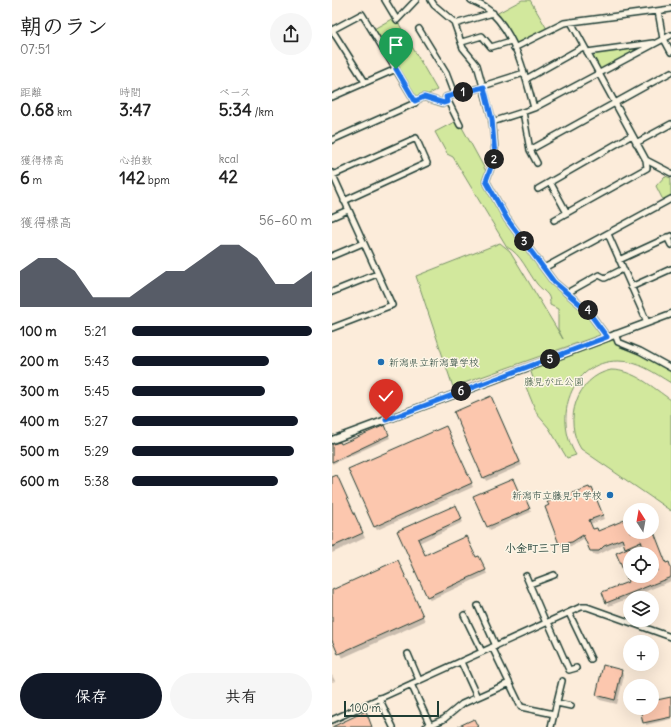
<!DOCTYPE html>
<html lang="ja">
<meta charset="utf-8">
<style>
body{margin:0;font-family:Delius,"Klee One",sans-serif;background:#f6f6f6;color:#222;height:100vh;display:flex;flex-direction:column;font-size:15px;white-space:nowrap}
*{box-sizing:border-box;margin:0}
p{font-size:13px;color:#767676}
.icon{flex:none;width:22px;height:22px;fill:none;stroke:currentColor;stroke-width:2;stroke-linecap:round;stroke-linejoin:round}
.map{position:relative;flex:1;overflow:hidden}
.side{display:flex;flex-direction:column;background:#fff;width:332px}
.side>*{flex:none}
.needle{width:26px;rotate:349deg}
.tools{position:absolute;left:291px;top:503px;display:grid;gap:8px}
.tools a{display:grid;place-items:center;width:36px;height:36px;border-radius:50%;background:#fff;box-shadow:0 4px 16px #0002;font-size:20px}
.scale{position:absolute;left:12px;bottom:10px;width:95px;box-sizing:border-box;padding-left:4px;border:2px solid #1f3d34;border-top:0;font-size:11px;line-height:14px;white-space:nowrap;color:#1f3d34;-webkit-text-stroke:3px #fcf5e5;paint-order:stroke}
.pin{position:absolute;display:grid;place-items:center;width:34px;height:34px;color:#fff;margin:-41px -17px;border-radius:50% 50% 50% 0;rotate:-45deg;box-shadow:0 0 4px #0007}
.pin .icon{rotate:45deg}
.km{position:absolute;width:20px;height:20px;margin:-10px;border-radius:50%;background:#222;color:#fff;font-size:11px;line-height:20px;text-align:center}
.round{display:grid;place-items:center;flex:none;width:42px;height:42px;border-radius:21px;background:#f6f6f6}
.headline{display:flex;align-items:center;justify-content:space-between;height:68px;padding:0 20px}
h1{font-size:22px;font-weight:700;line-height:30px}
.stats{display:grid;grid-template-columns:repeat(3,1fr);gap:6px;height:68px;padding:4px 20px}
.stats div{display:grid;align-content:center}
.stats b{font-size:17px;font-weight:700}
.stats small{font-size:11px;font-weight:400}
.stats p{font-size:11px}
.chart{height:112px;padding:8px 20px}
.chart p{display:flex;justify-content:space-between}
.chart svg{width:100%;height:72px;margin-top:4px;fill:#111827;opacity:.7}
.button{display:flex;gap:8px;margin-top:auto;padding:8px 20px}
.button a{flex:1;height:46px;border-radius:24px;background:#111827;color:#fff;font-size:16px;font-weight:700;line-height:46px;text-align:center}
.button a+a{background:#f6f6f6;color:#222}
ul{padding:0 20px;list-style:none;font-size:13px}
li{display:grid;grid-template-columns:64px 48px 1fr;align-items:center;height:30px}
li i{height:10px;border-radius:5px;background:#111827}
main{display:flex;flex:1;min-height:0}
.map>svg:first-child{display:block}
.green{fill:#d2e89d;stroke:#789268}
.shadow{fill:#0003;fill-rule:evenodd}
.building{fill:#fcc7ae;stroke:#1f3d34}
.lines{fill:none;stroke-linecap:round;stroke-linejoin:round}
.minor-casing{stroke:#1f3d34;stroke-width:8}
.tertiary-casing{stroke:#1f3d34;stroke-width:9}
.minor{stroke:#fcf5e5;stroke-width:5}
.tertiary{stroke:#fcf5e5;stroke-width:6}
.route-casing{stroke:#fff;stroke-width:8}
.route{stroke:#1a73e8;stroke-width:5}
.poi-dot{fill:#1f6fb2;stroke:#fcf5e5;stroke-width:1.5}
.labels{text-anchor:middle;stroke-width:3;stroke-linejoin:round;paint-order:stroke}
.poi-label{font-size:10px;fill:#1f3d34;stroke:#fcf5e5;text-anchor:start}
.park-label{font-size:10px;fill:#435f49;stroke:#fcf5e5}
.neighbourhood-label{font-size:11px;font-weight:bold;fill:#1f3d34;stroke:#fcf5e5}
</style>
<main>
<section class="side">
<div class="headline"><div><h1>朝のラン</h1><p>07:51</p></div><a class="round"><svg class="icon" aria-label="share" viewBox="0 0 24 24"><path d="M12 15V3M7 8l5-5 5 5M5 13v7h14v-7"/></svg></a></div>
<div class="stats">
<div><p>距離</p><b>0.68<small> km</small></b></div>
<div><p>時間</p><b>3:47</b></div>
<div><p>ペース</p><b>5:34<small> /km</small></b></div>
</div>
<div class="stats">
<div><p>獲得標高</p><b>6<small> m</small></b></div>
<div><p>心拍数</p><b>142<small> bpm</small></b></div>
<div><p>kcal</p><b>42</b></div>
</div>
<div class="chart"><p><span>獲得標高</span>56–60 m</p>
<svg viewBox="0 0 160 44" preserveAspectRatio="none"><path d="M0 44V22L10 14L20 14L30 22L40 38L50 38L60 38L70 30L80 22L90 22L100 14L110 6L120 6L130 14L140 30L150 30L160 22V44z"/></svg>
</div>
<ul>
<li><b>100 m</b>5:21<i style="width:100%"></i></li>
<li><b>200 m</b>5:43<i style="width:76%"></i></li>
<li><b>300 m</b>5:45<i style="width:74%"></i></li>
<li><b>400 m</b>5:27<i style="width:92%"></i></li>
<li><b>500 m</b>5:29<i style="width:90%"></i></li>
<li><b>600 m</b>5:38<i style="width:81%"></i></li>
</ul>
<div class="button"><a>保存</a><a>共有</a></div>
</section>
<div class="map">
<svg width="339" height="727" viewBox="0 0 339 727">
<rect width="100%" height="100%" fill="#fcecda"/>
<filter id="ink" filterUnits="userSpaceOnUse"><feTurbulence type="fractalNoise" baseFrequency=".025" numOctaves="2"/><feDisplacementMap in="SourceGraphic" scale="8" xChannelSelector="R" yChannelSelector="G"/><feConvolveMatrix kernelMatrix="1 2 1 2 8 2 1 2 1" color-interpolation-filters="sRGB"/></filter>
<g filter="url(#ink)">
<path class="green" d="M190,0H198L215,29L184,45L164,14Z
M63,17L105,90L83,101L40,30Z
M302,48V52L268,70L260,57L262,53Z
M126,120L155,173L154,181L175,219L222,282L255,310L268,327V335L121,387L84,276L168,243L178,251L231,339L226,329V309L218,305C218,302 218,298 216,295C213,291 208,288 205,284C195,271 189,254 175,247L121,157L115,154L103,132Z
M333,176L339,178V196L331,200L324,186Z
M276,339H282L288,347L307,353L339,370V383C322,373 307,361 286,361C238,361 221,419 244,455L235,458L217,428L205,414L194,387L203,384L198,369Z
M279,370C302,370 320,387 339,400V511L249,449C231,421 244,377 279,370Z"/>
<path class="shadow" d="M161,401L190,465L154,481L123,413Z
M54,430L58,438L0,464V445H9Z
M115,430L141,487L45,530L43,527Z
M0,478L7,481L33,538L0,553Z
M262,493L272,519L258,524L261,530L266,532L298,523V532H307L334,564L339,566V581L277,606L275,602L297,583L295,549L292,542L266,555L261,554L253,538L239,546L230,547L228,544ZM312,545L316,554H320V564L324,563L327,571L320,573V576H298V554H300L298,550Z
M143,496H188L193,498L199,512L158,530Z
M125,509L131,522L87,543L93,556L144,558L149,560L155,574L98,600L66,532Z
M69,566L93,621L10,658L0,638V591Z
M289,671L292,676L285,704L268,700L265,695Z
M0,675L3,681L0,682Z
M339,698V719L314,725L309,708H320V702Z"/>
<path class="building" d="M159,396L188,462L151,478L122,412Z
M53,425L57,435L0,462V444L8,442L9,444Z
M114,426L140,483L42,527L16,469Z
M5,475L31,533L0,547V477Z
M181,479L188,495L191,493L198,509L155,527L141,496Z
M257,487L258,489L260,488L271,515L257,520L261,529L265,528L266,531L295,519L298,522V532H322L334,563L337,562L339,568V577L274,603L270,592L296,582L284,553L298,547L300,554H298V576H320V572L326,570L320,560V554H314L309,541L293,548L290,539L272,546L267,551H258L251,535L240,542L227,544L213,507L217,505L215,502Z
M124,505L130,519L86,539L93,555L134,536L144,557L147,556L154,570L95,597L65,531Z
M66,560L91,616L6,654L0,640V590Z
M271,665L290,670L283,700L264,695Z
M339,697V717L311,723L308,708H320V701Z
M34,711L40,727H0Z
M142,719L146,727H125Z"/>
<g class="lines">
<defs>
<path id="minor" d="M53,0L65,20L84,0
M99,0L102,5L122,22L131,48L145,65L160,119L162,139L163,156L154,181L175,219L222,282L255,310L275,337
M139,0C146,4 155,7 160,13C185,37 193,76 202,108L191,112L198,150L339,72
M326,11L331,39
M239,22L314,160L339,173
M123,24L161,13
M87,29L114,73L122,94
M0,30L30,14L83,101
M0,30L33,82
M332,39L339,52
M130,42L150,36L159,47L179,41
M182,48L232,23L339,9
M255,52L321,43
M194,79L251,47
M151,86L192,73
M0,97L64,69
M202,108L339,35
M160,122L191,112
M128,125L114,97L151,87
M0,140L83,103V101L92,97L111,103L115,102
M304,143L339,124
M198,150L205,163
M0,173L60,305L0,328
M1,175L84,138L95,163L12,201
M218,182L235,213
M206,189L300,135
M0,217L16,210
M222,220L315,168L314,160
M276,234L315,322
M335,237L339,245
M0,256L31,243
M287,260L339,236
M212,268L339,199
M299,287L339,269
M0,292L45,274
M235,293L267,275L273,278L291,269
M283,334L286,342L308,351L339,368
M194,576L214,623
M198,584L222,575
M146,606L164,646
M237,613L259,659
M132,615L150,652
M216,622L237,670L244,668
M160,647L189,707L222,714L219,727
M76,654L87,680
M129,662L145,697
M79,684L98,725
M47,698L61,727
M225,703L239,706
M222,714L230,681
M0,720L249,607H255L339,637
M94,727L112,719L130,704L177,683"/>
<path id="tertiary" d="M0,440L339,314"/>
</defs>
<use href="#minor" class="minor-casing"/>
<use href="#tertiary" class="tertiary-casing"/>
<use href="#minor" class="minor"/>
<use href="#tertiary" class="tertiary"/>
</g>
</g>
<g class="lines" filter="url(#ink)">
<defs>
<path id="route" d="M54,420L275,337L255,310L222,282L175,219L154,181L163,156L160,119L152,87L114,97L115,102L112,103L92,97L83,101L64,69"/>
</defs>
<use href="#route" class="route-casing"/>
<use href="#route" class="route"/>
</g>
<g class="poi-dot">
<circle cx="49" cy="362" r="4"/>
<circle cx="278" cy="495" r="4"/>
</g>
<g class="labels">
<g class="poi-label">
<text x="57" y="366">新潟県立新潟聾学校</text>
<text x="270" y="499" text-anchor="end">新潟市立藤見中学校</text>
</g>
<g class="park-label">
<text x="222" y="385">藤見が丘公園</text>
</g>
<g class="neighbourhood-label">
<text x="206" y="552">小金町三丁目</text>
</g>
</g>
</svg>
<div class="tools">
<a><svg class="needle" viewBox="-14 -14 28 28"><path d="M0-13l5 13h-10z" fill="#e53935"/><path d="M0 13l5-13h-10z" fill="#767676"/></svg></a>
<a><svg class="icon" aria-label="locate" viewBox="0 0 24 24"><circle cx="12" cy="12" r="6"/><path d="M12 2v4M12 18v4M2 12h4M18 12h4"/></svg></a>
<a><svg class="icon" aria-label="layers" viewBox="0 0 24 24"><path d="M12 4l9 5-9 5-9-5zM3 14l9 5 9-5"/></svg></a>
<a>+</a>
<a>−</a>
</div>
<div class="scale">100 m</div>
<div class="pin" style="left:64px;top:69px;background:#1e9e55"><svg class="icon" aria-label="arrive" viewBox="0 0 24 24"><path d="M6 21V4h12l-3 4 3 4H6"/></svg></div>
<div class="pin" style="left:54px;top:420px;background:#d93025"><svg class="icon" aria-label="check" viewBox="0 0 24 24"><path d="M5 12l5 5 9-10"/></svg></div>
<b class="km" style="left:131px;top:92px">1</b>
<b class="km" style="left:162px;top:159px">2</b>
<b class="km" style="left:192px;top:241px">3</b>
<b class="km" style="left:256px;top:310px">4</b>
<b class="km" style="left:218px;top:359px">5</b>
<b class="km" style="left:129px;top:391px">6</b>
</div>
</main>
